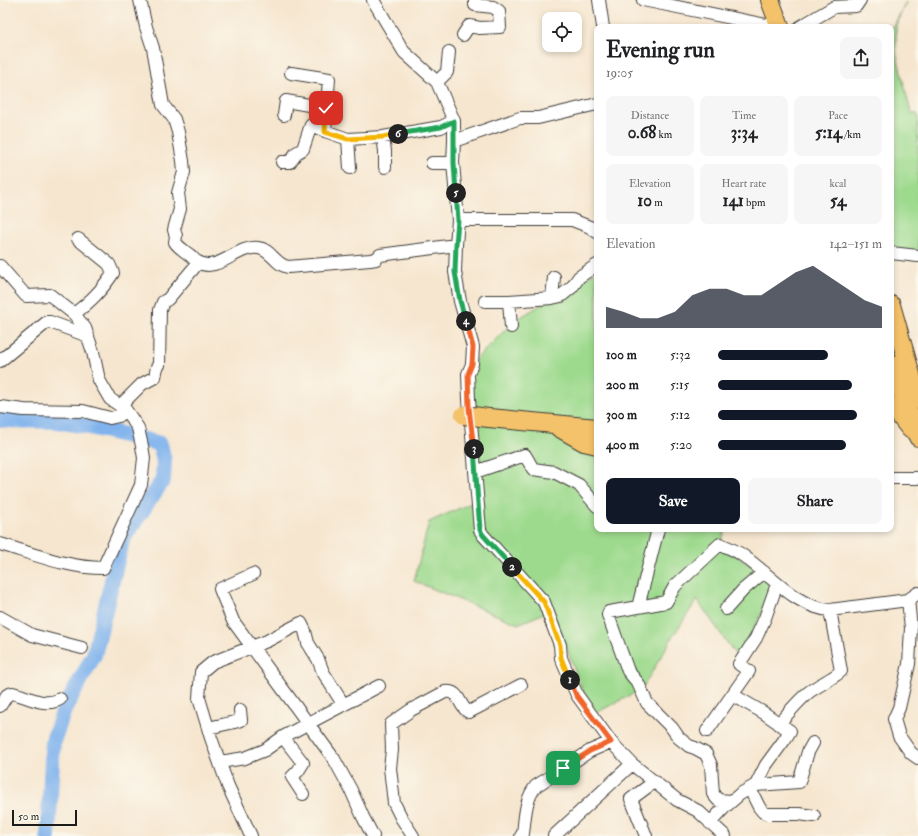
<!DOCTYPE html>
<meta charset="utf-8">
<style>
body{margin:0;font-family:"IM FELL Double Pica",serif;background:#f6f6f6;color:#202124;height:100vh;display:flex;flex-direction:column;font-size:15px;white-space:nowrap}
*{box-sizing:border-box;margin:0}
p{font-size:13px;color:#757577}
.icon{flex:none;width:22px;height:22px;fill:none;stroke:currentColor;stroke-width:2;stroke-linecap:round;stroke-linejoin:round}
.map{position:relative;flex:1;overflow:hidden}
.sheet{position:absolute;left:594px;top:24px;width:300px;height:508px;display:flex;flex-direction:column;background:#fff;border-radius:8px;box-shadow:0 2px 6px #0003}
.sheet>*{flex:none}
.controls{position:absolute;left:542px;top:12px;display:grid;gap:8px}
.controls a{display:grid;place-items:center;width:40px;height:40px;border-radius:8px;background:#fff;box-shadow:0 2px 6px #0003;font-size:20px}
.scale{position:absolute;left:12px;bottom:10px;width:65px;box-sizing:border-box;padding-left:4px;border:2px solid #1c1c1c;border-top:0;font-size:11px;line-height:14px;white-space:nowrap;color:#1c1c1c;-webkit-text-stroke:3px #fbf7ec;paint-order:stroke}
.pin{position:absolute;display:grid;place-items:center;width:34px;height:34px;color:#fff;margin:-17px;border-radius:8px;box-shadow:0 2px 6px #0006}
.km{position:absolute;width:20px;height:20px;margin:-10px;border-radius:50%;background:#222;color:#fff;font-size:11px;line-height:20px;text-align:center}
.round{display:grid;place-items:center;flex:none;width:42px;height:42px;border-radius:8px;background:#f6f6f6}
.summary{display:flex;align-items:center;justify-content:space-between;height:68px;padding:0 12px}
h1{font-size:22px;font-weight:800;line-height:30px}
.figures{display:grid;grid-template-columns:repeat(3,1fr);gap:6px;height:68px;padding:4px 12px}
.figures div{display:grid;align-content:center;border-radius:8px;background:#f6f6f6;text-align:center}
.figures b{font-size:17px;font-weight:800}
.figures small{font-size:11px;font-weight:400}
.figures p{font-size:11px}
.chart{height:112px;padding:8px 12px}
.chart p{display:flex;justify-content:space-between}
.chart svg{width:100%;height:72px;margin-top:4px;fill:#111827;opacity:.7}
.action{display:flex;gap:8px;margin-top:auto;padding:8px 12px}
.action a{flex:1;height:46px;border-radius:8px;background:#111827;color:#fff;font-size:16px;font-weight:800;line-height:46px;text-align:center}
.action a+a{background:#f6f6f6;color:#202124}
ul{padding:0 12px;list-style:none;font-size:13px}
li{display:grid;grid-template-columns:64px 48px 1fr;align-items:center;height:30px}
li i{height:10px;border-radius:5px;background:#111827}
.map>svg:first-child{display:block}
.green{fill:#9eda8e;stroke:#5d7b55}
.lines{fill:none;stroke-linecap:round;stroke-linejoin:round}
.river{stroke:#80b3ed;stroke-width:16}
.minor-casing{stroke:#3d3a37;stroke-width:14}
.highway-casing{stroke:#3d3a37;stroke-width:20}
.minor{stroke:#fff;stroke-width:12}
.highway{stroke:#f3c26a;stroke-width:18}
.highway-bridge-casing{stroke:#3d3a37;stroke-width:20;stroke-linecap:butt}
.highway-bridge{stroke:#f3c26a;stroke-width:18}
.split-1-casing{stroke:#fff;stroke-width:8}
.split-2-casing{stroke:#fff;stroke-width:8}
.split-3-casing{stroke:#fff;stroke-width:8}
.split-4-casing{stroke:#fff;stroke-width:8}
.split-5-casing{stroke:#fff;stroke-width:8}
.split-6-casing{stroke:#fff;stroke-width:8}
.split-7-casing{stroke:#fff;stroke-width:8}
.split-1{stroke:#f0652b;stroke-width:5}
.split-2{stroke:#f5b400;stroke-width:5}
.split-3{stroke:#22a559;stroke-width:5}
.split-4{stroke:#f0652b;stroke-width:5}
.split-5{stroke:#22a559;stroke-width:5}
.split-6{stroke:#22a559;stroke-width:5}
.split-7{stroke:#f5b400;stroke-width:5}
</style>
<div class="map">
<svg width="918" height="836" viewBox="0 0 918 836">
<rect width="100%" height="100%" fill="#fbf7ec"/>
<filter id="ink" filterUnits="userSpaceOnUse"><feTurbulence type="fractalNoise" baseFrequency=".025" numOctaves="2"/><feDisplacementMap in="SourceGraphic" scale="8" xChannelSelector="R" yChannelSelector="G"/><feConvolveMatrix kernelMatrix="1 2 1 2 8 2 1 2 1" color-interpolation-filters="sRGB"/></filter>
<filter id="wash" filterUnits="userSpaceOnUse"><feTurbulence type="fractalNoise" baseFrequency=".012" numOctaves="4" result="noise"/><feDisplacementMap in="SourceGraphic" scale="16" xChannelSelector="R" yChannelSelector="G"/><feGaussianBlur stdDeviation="0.9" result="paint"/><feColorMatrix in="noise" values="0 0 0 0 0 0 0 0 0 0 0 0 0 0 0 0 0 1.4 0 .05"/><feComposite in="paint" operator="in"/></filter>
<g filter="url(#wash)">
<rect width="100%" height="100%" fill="#f6e6cf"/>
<path class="green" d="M906,2L896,25V52L911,113L918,114V253L891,248V31Z
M597,271V529H726L720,544L777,584L738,658L697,600L673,636L642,689L592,715L552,610L518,624L414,581L429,522L480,499L467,368L514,321Z"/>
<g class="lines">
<path class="river" d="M0,419C21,423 43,418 64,422C96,427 128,436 160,444L164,461L163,480L122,540L94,655L64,710L53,741L48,836"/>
</g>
</g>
<g filter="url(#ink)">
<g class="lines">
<defs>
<path id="minor" d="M140,0L146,27L153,48L163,105L174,119L178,132L183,161L184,172L178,193L180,209L175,226L174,230L176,236L175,242C179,248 185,251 191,256C193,258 195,261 198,262C217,274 238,245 258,248C271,249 275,265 288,267L370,260L376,259L380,255L456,245
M373,0L404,52L437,82L454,121V141
M599,0L603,27
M643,0L771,26
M800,27L834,7L856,6L860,0
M463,35L469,26L480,28L500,27L499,11L493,7L475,5V0
M291,73L329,79L325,131L348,139L350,168
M437,82L447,72L449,52
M597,104L538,118H520L454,141L453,163L458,220L456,245L455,272L460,301L473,347L472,364L468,374L469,399L480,530L483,535L544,602L560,645L561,658L577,695L611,742
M284,115L286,101L326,108
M383,137L385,151V167
M348,139L383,137L441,127L454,121
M282,162H290L296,153L303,149L311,125L325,131
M432,163H453
M458,220H572L590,227L597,232
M891,253L918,256
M0,266L26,296L50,295L74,314L85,328L93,352L99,380L110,399L125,409L138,428L142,446L144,458L141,485L103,568C68,568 34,554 0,544
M552,298L561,296L572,287L579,277L597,265
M485,301H509L552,298L554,277
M509,301L511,327
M74,314C91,301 101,291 113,273L109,264L78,239
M0,361L47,322H50L88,336
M120,406L142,384L155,377L157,367L159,365L160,310L163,302L168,299L198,263
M0,407L24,410L83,411L110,418L119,416L125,409
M475,472L525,455L533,469L554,472L579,485L597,506
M891,478H918
M658,529L638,607L666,602L675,586L720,544C727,547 735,550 742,555C770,574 795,607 830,610L908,600L918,593
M253,574L220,589L233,621L334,759L351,790L363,817L373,836
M908,600L911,628L909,664L899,708L894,719L899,736L911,753L918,758
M638,607L609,612L608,615L628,671L638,683L647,703L672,728L679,738L689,746L695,748L706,754L711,765L713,794L718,800L732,801
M726,609L743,590L764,572
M0,617L32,635L82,648
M0,706L7,695L12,693C28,696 45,708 60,699
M779,724C788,713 798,701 809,692C817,686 837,676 841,671L830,610
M208,728L239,721L241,720L240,710
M707,731L749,671L739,664L756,638L765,618L777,584
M283,737L303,763L298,771L292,777L303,794
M220,762L245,758L265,750L283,737L307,724L379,686
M756,785L799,782L808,752L813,743
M750,789L759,807L763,812L768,814H799L814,816
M710,823L725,807L740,794L756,785L766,765L785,739L790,731L764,713L733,695
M251,836L228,786L211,738L199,698L201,672L213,662L267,641L301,623L305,631L308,643L318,659L323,672L343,704
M413,836L402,819L394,803L390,768L392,750L391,724L411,710L445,692C461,690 458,707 469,712L521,685
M521,836L523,834C525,817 525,799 536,786L590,751L611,742L632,764L677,800L698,811L725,836
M554,836L632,764
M646,836L631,799L654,782"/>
<path id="highway" d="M770,0L780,27
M891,305L918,399
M891,364L918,437
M891,408L893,407L910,429
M489,418L597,428
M558,427L584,442L597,445"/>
</defs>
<use href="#minor" class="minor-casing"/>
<use href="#highway" class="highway-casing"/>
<use href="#minor" class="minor"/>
<use href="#highway" class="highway"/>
<defs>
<path id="highway-bridge" d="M464,415L489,418"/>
</defs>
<use href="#highway-bridge" class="highway-bridge-casing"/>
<use href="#highway-bridge" class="highway-bridge"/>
</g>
</g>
<g class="lines" filter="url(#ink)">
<defs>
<path id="split-1" d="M563,768L590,751L611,742L576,695L570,680"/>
<path id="split-2" d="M512,567L544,602L560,645L561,658L570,680"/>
<path id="split-3" d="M474,449L480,530L483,535L512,567"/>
<path id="split-4" d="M466,321L473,347L472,364L468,374L469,408L474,449"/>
<path id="split-5" d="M456,193L458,220L456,245L455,272L460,301L466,321"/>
<path id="split-6" d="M398,134L441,127L454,121V163L456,193"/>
<path id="split-7" d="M326,108L325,132L348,139L383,137L398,134"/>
</defs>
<use href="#split-1" class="split-1-casing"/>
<use href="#split-2" class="split-2-casing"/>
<use href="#split-3" class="split-3-casing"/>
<use href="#split-4" class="split-4-casing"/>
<use href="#split-5" class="split-5-casing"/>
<use href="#split-6" class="split-6-casing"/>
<use href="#split-7" class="split-7-casing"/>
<use href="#split-1" class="split-1"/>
<use href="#split-2" class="split-2"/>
<use href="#split-3" class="split-3"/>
<use href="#split-4" class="split-4"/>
<use href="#split-5" class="split-5"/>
<use href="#split-6" class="split-6"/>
<use href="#split-7" class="split-7"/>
</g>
</svg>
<div class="controls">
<a><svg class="icon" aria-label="locate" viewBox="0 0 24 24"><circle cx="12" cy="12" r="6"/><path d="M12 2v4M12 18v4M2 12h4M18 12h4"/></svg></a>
</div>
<div class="scale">50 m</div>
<div class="pin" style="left:563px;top:768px;background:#1e9e55"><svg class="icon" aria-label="arrive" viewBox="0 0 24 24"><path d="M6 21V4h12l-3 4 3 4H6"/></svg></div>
<div class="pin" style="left:326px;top:108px;background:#d93025"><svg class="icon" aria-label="check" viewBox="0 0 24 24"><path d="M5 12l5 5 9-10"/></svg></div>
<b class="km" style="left:570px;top:680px">1</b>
<b class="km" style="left:512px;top:567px">2</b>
<b class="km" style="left:474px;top:449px">3</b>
<b class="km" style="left:466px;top:321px">4</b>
<b class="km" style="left:456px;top:193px">5</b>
<b class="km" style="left:398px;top:134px">6</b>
<section class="sheet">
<div class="summary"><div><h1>Evening run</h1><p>19:05</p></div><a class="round"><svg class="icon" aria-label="share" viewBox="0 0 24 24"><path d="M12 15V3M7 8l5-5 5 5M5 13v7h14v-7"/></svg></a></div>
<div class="figures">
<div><p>Distance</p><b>0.68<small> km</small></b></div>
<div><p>Time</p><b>3:34</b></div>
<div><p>Pace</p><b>5:14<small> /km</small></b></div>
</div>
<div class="figures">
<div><p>Elevation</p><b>10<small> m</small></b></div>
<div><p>Heart rate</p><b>141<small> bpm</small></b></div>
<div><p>kcal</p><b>54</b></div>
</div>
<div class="chart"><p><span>Elevation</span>142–151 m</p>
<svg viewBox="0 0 160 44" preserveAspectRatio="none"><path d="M0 44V31L10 34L20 38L30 38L40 34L50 24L60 20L70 20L80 24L90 24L100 17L110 10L120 6L130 13L140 20L150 27L160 31V44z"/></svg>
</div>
<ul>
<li><b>100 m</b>5:32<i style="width:67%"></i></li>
<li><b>200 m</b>5:15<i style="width:82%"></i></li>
<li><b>300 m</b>5:12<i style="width:85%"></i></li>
<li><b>400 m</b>5:20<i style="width:78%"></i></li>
</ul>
<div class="action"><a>Save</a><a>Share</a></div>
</section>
</div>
